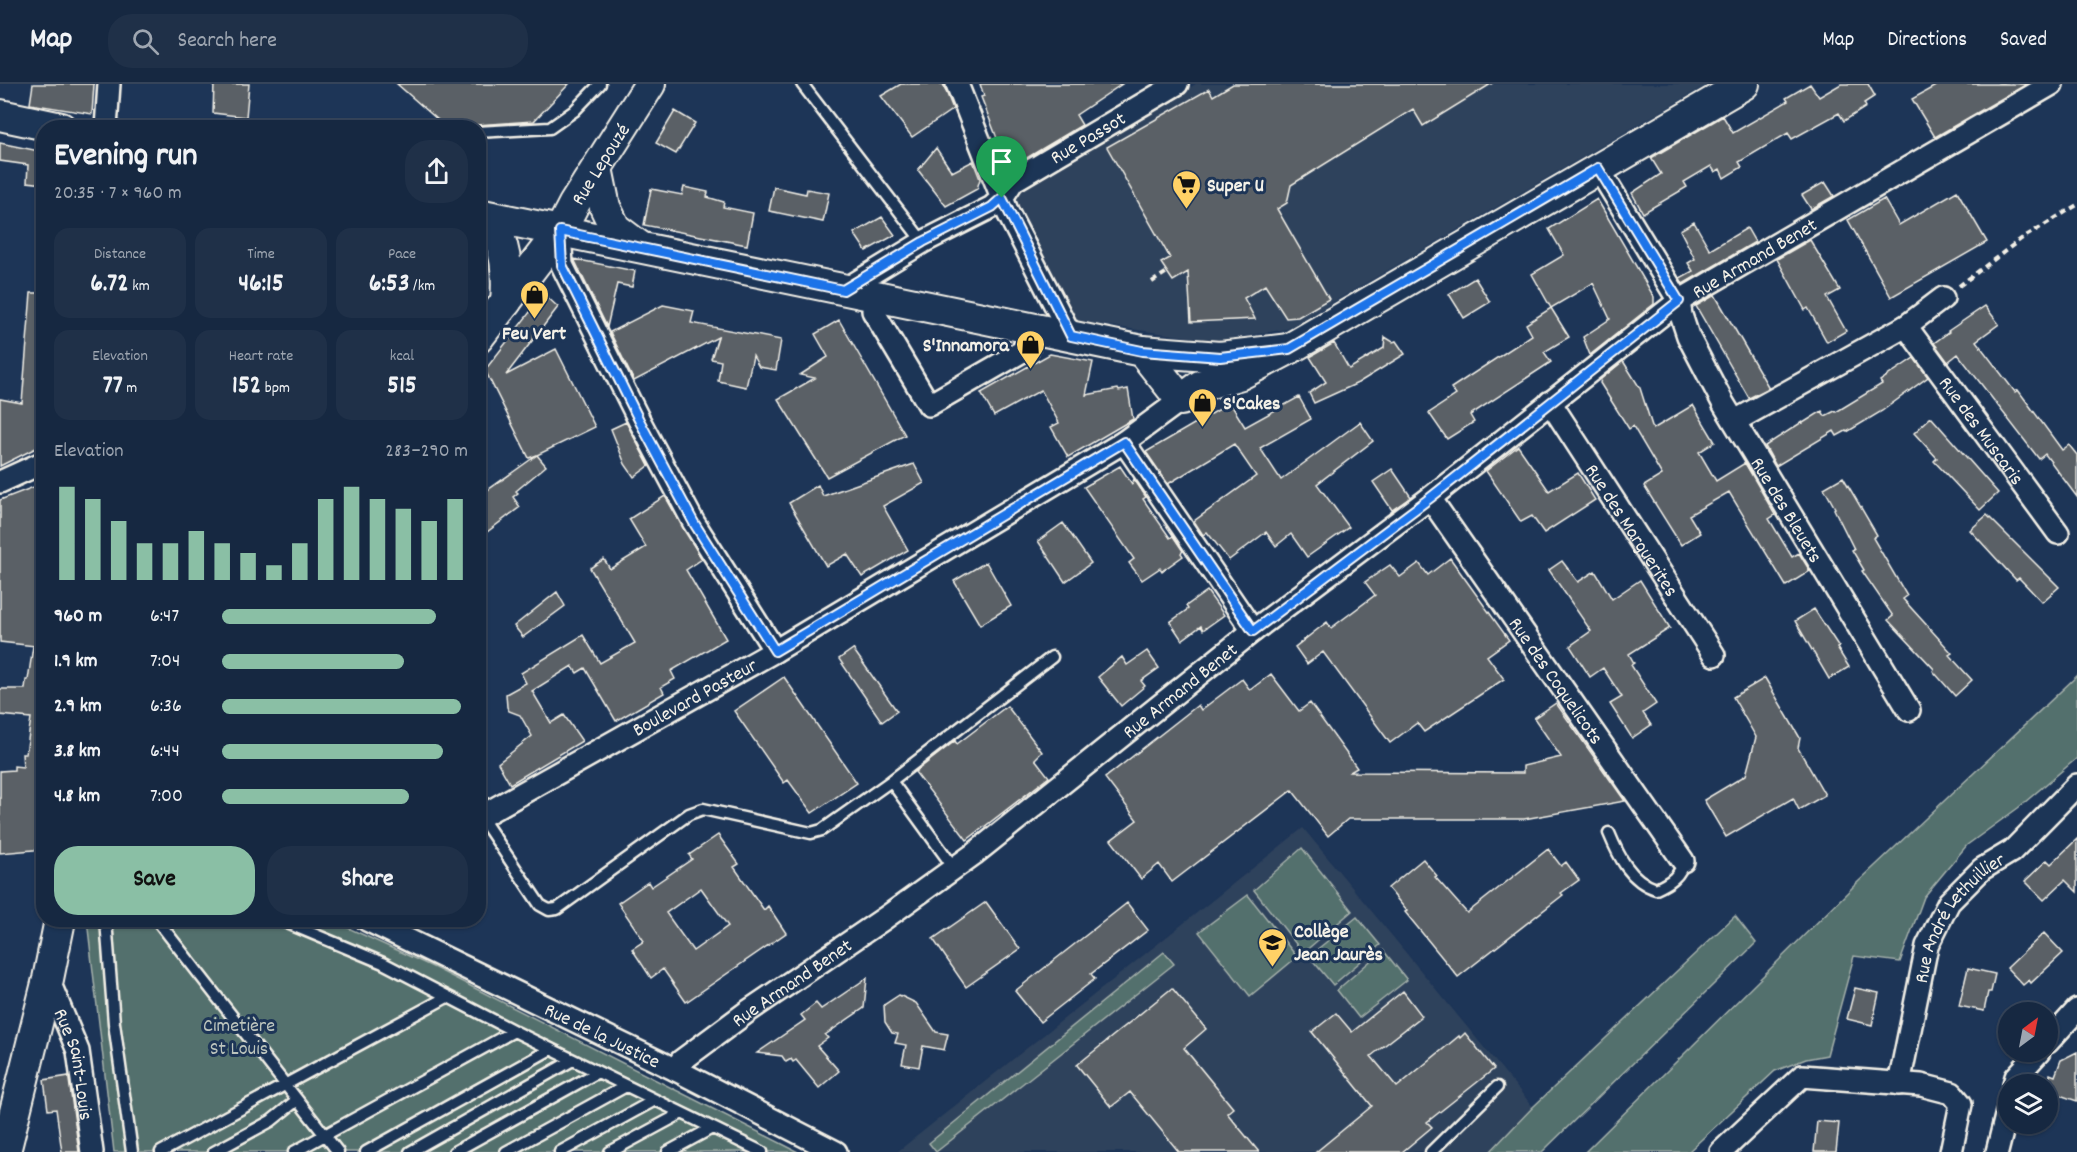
<!DOCTYPE html>
<meta charset="utf-8">
<style>
body{margin:0;font-family:Dekko,sans-serif;background:#1f3048;color:#f1f3f6;height:100vh;display:flex;flex-direction:column;font-size:22px;white-space:nowrap}
*{box-sizing:border-box;margin:0}
p{font-size:20px;color:#9ea6b1}
.icon{flex:none;width:33px;height:33px;fill:none;stroke:currentColor;stroke-width:2;stroke-linecap:round;stroke-linejoin:round}
.map{position:relative;flex:1;overflow:hidden}
.panel{position:absolute;left:36px;top:36px;width:450px;height:807px;display:flex;flex-direction:column;background:#162841;border-radius:24px;box-shadow:0 2px 4px #0004,0 0 0 2px #35445a}
.panel>*{flex:none}
.needle{width:39px;rotate:32deg}
.tools{position:absolute;left:1998px;top:918px;display:grid;gap:12px}
.tools a{display:grid;place-items:center;width:60px;height:60px;border-radius:50%;background:#162841;box-shadow:0 2px 4px #0004,0 0 0 2px #35445a;font-size:30px}
.pin{position:absolute;display:grid;place-items:center;width:51px;height:51px;color:#fff;margin:-62px -26px;border-radius:50% 50% 50% 0;rotate:-45deg;box-shadow:0 0 6px #0007}
.pin .icon{rotate:45deg}
.round{display:grid;place-items:center;flex:none;width:63px;height:63px;border-radius:24px;background:#1f3048}
.headline{display:flex;align-items:center;justify-content:space-between;height:102px;padding:0 18px}
h1{font-size:33px;font-weight:700;line-height:45px}
.figures{display:grid;grid-template-columns:repeat(3,1fr);gap:9px;height:102px;padding:6px 18px}
.figures div{display:grid;align-content:center;border-radius:15px;background:#1f3048;text-align:center}
.figures b{font-size:26px;font-weight:700}
.figures small{font-size:16px;font-weight:400}
.figures p{font-size:16px}
.chart{height:168px;padding:12px 18px}
.chart p{display:flex;justify-content:space-between}
.chart svg{width:100%;height:108px;margin-top:6px;stroke:#8abfa5;stroke-width:6}
.cta{display:flex;gap:12px;margin-top:auto;padding:12px 18px}
.cta a{flex:1;height:69px;border-radius:24px;background:#8abfa5;color:#111;font-size:24px;font-weight:700;line-height:69px;text-align:center}
.cta a+a{background:#1f3048;color:#f1f3f6}
ul{padding:0 18px;list-style:none;font-size:20px}
li{display:grid;grid-template-columns:96px 72px 1fr;align-items:center;height:45px}
li i{height:15px;border-radius:8px;background:#8abfa5}
header{display:flex;align-items:center;gap:36px;box-sizing:border-box;height:84px;padding:0 30px;background:#162841;border-bottom:2px solid #35445a}
header strong{font-size:28px}
nav{display:flex;gap:33px;margin-inline-start:auto;font-size:21px}
.search{width:420px;height:54px;background:#1f3048;display:flex;align-items:center;gap:15px;box-sizing:border-box;padding:0 21px;border-radius:24px;color:#9ea6b1;font-size:22px}
.map>svg:first-child{display:block}
.built{fill:#2f425c}
.green{fill:#536f6d;stroke:#a4b0aa;stroke-width:1.5}
.building{fill:#5a6066;stroke:#f4f1e8;stroke-width:1.5;fill-rule:evenodd}
.lines{fill:none;stroke-linecap:round;stroke-linejoin:round}
.lane-casing{stroke:#f4f1e8;stroke-width:15}
.street-casing{stroke:#f4f1e8;stroke-width:26}
.secondary-casing{stroke:#f4f1e8;stroke-width:34}
.path{stroke:#f4f1e8;stroke-width:4;stroke-dasharray:6 4.5;stroke-linecap:butt}
.lane{stroke:#1d3557;stroke-width:10}
.street{stroke:#1d3557;stroke-width:21}
.secondary{stroke:#1d3557;stroke-width:30}
.route-casing{stroke:#fff;stroke-width:12}
.route{stroke:#1a73e8;stroke-width:8}
.labels{text-anchor:middle;stroke-width:6;stroke-linejoin:round;paint-order:stroke}
.street-label{font-size:20px;fill:#f4f1e8;stroke:#1d3557}
.poi-label{font-size:20px;font-weight:bold;fill:#f4f1e8;stroke:#1d3557;text-anchor:start}
.park-label{font-size:20px;fill:#bcc4bd;stroke:#1d3557}
</style>
<header>
<strong>Map</strong>
<div class="search"><svg class="icon" aria-label="search" viewBox="0 0 24 24"><circle cx="10" cy="10" r="6"/><path d="M15 15l6 6"/></svg>Search here</div>
<nav><a>Map</a><a>Directions</a><a>Saved</a></nav>
</header>
<div class="map">
<svg width="2077" height="1068" viewBox="0 0 2077 1068">
<rect width="100%" height="100%" fill="#1d3557"/>
<filter id="ink" filterUnits="userSpaceOnUse"><feTurbulence type="fractalNoise" baseFrequency=".0167" numOctaves="2"/><feDisplacementMap in="SourceGraphic" scale="12" xChannelSelector="R" yChannelSelector="G"/><feConvolveMatrix kernelMatrix="1 2 1 2 8 2 1 2 1" color-interpolation-filters="sRGB"/></filter>
<g filter="url(#ink)">
<path class="built" d="M1196,0H1708L1287,245L1216,257L1075,237L1013,120L1022,106L1091,61Z
M1303,744L1533,1023L1490,1068H897Z"/>
<path class="green" d="M2077,592V674L2018,724L1967,761L1924,813L1900,878L1854,872L1827,971L1806,975L1775,987L1688,1068H1585L1859,797Z
M1302,764L1352,827L1303,869L1254,806Z
M1248,811L1297,873L1250,912L1199,848Z
M1735,832L1756,859L1542,1068H1490L1533,1023Z
M1357,833L1380,861L1333,901L1309,872Z
M87,836H331L435,884L798,1068H114Z
M1383,866L1407,896L1359,934L1337,906Z
M1164,868L1174,880L936,1068L929,1059Z"/>
<path class="building" d="M33,0H94L92,30L30,20Z
M214,0H249L246,33L213,29Z
M397,0H569L534,37L446,43Z
M901,0H943L953,25L912,53L881,12Z
M980,0H1122L1076,31L1082,41L1015,81L1001,76L996,64L1000,62L981,13L984,12Z
M1233,0H1491L1423,42L1413,25L1291,101L1287,119L1277,125L1329,215L1298,233L1286,234L1265,201L1244,214L1255,235L1191,238L1188,188L1173,197L1161,179L1170,174L1107,63L1209,5L1213,12Z
M1810,0L1819,13L1841,0H1868L1875,12L1864,19L1866,23L1844,37L1839,29L1792,55L1788,49L1739,78L1742,83L1724,94L1720,85L1715,88L1711,82L1684,98L1687,103L1643,129L1632,109L1661,90L1651,74L1723,32L1733,49L1788,17L1786,14Z
M1939,0H2027L1935,53L1912,15Z
M675,27L695,39L676,70L656,59Z
M0,59L44,68V100L27,98L28,81L0,77Z
M936,64L952,88L973,77L980,95L977,105L946,122L918,86Z
M1825,98L1834,112L1811,125L1802,111Z
M684,103L708,108L707,113L724,118L723,123L753,129L747,161L644,141L651,105L682,111Z
M774,103L806,110L807,105L829,109L823,138L769,127Z
M1957,107L1987,158L1891,213L1848,136L1884,115L1899,141Z
M1597,115L1654,213V220L1590,271L1583,253L1610,235L1593,199L1551,224L1532,190L1564,171L1549,145Z
M882,133L895,151L866,167L854,149Z
M1694,138L1710,166L1747,144L1755,158L1683,200L1680,194L1693,187L1688,179L1695,175L1680,146Z
M1810,156L1840,206L1827,213L1846,247L1827,258L1808,224L1805,226L1777,175Z
M574,175L635,187L632,203L617,200L607,243Z
M1475,194L1490,218L1464,234L1449,210Z
M31,209H44V360L0,382V315L22,319Z
M544,210L558,223L506,291L556,265L595,343L537,371L546,382L516,407L518,409L513,413L520,423L487,448L478,436V413L537,371L529,374L485,286Z
M1715,211L1769,304L1749,314L1696,222Z
M663,221L694,227L691,239L781,256L776,286L759,283L753,272L746,303L718,297L721,277L711,275L718,253L634,297L610,248Z
M1985,222L1999,240L1976,257L2015,308L2018,306L2062,366L2069,361L2077,371V413L2045,370L2039,375L1958,270L1948,278L1934,259L1949,248L1948,247Z
M1551,224L1569,253L1544,268L1551,278L1470,331L1474,338L1447,355L1429,329L1456,311L1451,304L1532,251L1526,240Z
M839,236L905,351L827,393L778,315L815,294L800,291L828,273L815,250Z
M1385,253L1393,258L1396,257L1405,270L1358,299L1314,319L1309,309L1326,298L1310,273L1334,259L1349,285L1384,264Z
M1050,270L1093,278L1086,311L1118,305L1119,307L1128,305L1133,335L1068,373L1051,343L1059,339L1041,306L994,332L981,309Z
M1914,274L1928,293L1882,327L1847,348L1846,347L1837,352L1834,347L1776,382L1765,362L1802,338L1803,339L1822,327L1825,332L1835,327L1836,328L1882,300L1880,297Z
M1623,277L1640,304L1653,345L1693,321L1715,358L1699,368L1716,397L1745,379L1775,431L1769,435L1792,473L1799,469L1810,487L1786,502L1729,408L1689,431L1700,449L1681,461L1644,402L1662,391L1633,342L1629,345L1600,299L1601,295Z
M1299,313L1311,335L1260,364L1281,396L1360,338L1373,357L1317,400L1349,443L1307,473L1291,450L1276,462L1266,448L1229,476L1207,448L1203,451L1194,437L1256,392L1234,360L1168,400L1146,368L1230,319L1245,343Z
M1931,333L1998,409L1980,426L1934,377L1937,374L1914,349Z
M626,338L649,382L634,393L625,380L611,345Z
M1518,362L1549,407L1578,389L1595,416L1544,449L1532,432L1521,438L1486,387Z
M914,380L924,399L883,422L908,466L862,493L847,470L826,482L789,419L818,401L823,412Z
M1120,382L1132,400L1134,395L1146,413L1143,415L1170,454L1173,452L1183,467L1181,469L1183,472L1162,487L1160,484L1142,496L1129,479L1134,475L1084,403Z
M1392,385L1411,413L1392,426L1373,398Z
M1843,393L1877,451L1873,454L1907,512L1903,515L1952,569L1949,571L1972,596L1955,612L1933,587L1934,585L1888,536L1893,532L1862,487L1864,486L1852,466L1854,465L1834,425L1835,424L1824,404Z
M44,399V423L37,426L44,444V563L0,558V416Z
M665,412L702,475L686,486L726,555L671,587L675,595L661,603L664,609L616,637L585,584L577,589L572,582L532,607L551,639L564,631L582,657L510,700L498,679L532,652L520,631L509,627L507,623L506,610L526,599L521,589L583,551L600,579L635,559L590,484L604,475L610,485L646,463L629,435Z
M1987,431L2059,503L2042,518L2019,494L2016,496L1970,446Z
M1063,439L1091,479L1065,498L1038,457Z
M1450,474L1509,556L1487,572L1504,595L1424,648L1417,639L1390,659L1323,568L1307,580L1295,563L1327,538L1331,544L1375,511L1365,498L1390,481L1400,493L1419,479L1428,491Z
M1562,477L1578,498L1595,487L1612,515L1640,496L1670,544L1629,570L1634,579L1631,581L1656,620L1643,629L1651,641L1632,654L1610,620L1622,613L1603,584L1590,593L1570,562L1591,547L1549,486Z
M986,478L1011,522L980,541L954,497Z
M1207,507L1224,531L1203,546L1201,542L1182,556L1170,538L1188,525L1186,522Z
M557,508L565,522L523,553L514,542Z
M1814,525L1839,563L1837,564L1849,583L1829,595L1795,537Z
M33,562L44,563V765L0,769V687L14,686V682L23,683L22,670H26L31,634L0,631V605H25L26,596H28Z
M853,565L897,627L882,638L839,575Z
M1147,567L1159,584L1141,597L1145,602L1121,622L1098,593L1122,573L1127,581Z
M1271,590L1299,627L1310,619L1357,684L1350,688L1523,689V682L1561,673L1534,634L1556,619L1625,717L1524,735H1348L1328,752L1292,706L1172,798L1159,780L1141,795L1111,756L1137,736L1105,694L1198,621L1201,626L1242,595L1250,606Z
M784,593L857,699L812,729L788,696L784,699L734,627Z
M1765,594L1800,654L1798,664L1825,711L1799,726L1793,714L1726,753L1704,716L1746,691L1756,653L1733,613Z
M1007,622L1042,668L1035,675L1049,693L967,756L915,688L955,657L957,660Z
M718,751L739,780L734,783L764,826L768,822L786,849L686,918L663,885L651,894L632,865L644,857L618,819L648,798L651,803L692,775L689,771ZM701,804L728,842L693,867L666,829Z
M2077,755V808L2065,796L2044,816L2025,797L2047,776L2051,780Z
M1548,765L1561,782L1566,778L1579,796L1561,809L1563,811L1458,893L1405,828L1407,827L1388,804L1423,775L1437,792L1435,793L1467,829Z
M986,818L1020,865L966,903L933,855Z
M1127,819L1148,846L1091,890L1095,895L1040,938L1015,907Z
M2044,849L2063,869L2031,899L2029,896L2023,901L2007,884Z
M1968,884L1995,890L1991,908H1988L1984,927L1959,922Z
M867,894L864,924L825,951L828,954L817,962L839,987L819,1004L796,976L793,978L791,975L786,978L782,972L757,969L805,936L801,931L816,919L821,925Z
M1172,904L1206,945L1184,964L1233,1024L1227,1029L1259,1068H1179L1130,1008L1111,1023L1077,981Z
M1855,904L1879,909L1872,941L1847,935Z
M1403,907L1422,932L1371,972L1397,1003L1459,952L1460,954L1465,949L1494,985L1427,1038L1432,1043L1402,1068H1316L1372,1022L1312,948L1336,929L1352,948Z
M899,911L916,919L936,948L948,950L944,966L923,962L919,983L902,980L906,961L895,959L898,950L892,949L885,938L884,921Z
M2077,968V1017L2048,1007L2050,990L2055,992L2061,976Z
M69,992V996L79,1068H62L56,1025L48,1026L44,996Z
M1817,1037L1839,1039L1836,1068H1814Z"/>
<g class="lines">
<defs>
<path id="lane" d="M802,0L923,158
M478,48L550,44L574,27L600,0
M891,697L1052,573
M481,733L540,821L549,826L557,825L689,730L703,725L811,749L822,746L891,697L954,784
M1609,749C1618,771 1630,797 1656,805C1669,799 1681,792 1683,777
M106,836L114,939L132,1068
M157,836L338,1068
M280,836L383,879L514,947L762,1068
M161,1068L447,913
M214,1068L271,1037L297,1016
M294,1068L514,947
M366,1068L551,965
M410,1068L573,976
M454,1068L598,988
M506,1068L626,1002
M560,1068L655,1016
M610,1068L682,1029
M668,1068L712,1044
M1431,1068L1497,1003"/>
<g id="street">
<path d="M957,0L1008,129L1071,252"/>
<path d="M106,44L109,0"/>
<path id="s1" d="M1598,84L1679,217L1681,231L1688,252L1723,319L1909,626"/>
<path d="M560,147L562,181L639,336L694,439L775,567"/>
<path id="s2" d="M844,206L923,158L992,123L1002,114L1013,97L1177,0"/>
<path d="M874,212L873,227L929,321L1028,264L1030,244"/>
<path id="s3" d="M1906,242L2058,449"/>
<path id="s4" d="M1550,318L1714,571"/>
<path d="M1735,337L1906,242L1943,214"/>
<path d="M1124,358L1253,547"/>
<path d="M0,398L44,378"/>
<path id="s5" d="M1430,414L1683,777"/>
<path id="s6" d="M478,734L775,567L1124,358L1181,316"/>
<path id="s7" d="M367,836L676,986L836,1068"/>
<path id="s8" d="M48,895L78,967L92,1068"/>
<path d="M2048,958L2077,926"/>
<path id="s9" d="M676,986L681,977L747,928L885,834L974,770L1253,547L1430,414L1679,217L2052,0"/>
<path id="s10" d="M1899,1000L1927,862L1949,818L1982,785L2012,767L2077,701"/>
<path d="M2014,1000L2016,993L2039,968"/>
<path d="M1721,1068L1802,992L1921,1001L1952,1009L1961,1020L1951,1068"/>
<path d="M1997,1068L2008,1024"/>
</g>
<g id="secondary">
<path d="M0,31L61,44"/>
<path d="M597,84L605,123L615,144L639,162"/>
<path d="M478,130L1142,267L1220,273L1289,265"/>
<path d="M481,131C487,136 494,142 497,148C507,170 508,195 506,218"/>
<path id="s11" d="M478,254L560,147L574,120L650,0"/>
<path d="M1142,267L1181,316L1200,302L1241,290L1289,265L1744,0"/>
<path d="M5,1068L48,895L60,836"/>
</g>
</defs>
<use href="#lane" class="lane-casing"/>
<use href="#street" class="street-casing"/>
<use href="#secondary" class="secondary-casing"/>
<path class="path" d="M1152,198L1167,188
M1959,202L2021,155L2077,121"/>
<use href="#lane" class="lane"/>
<use href="#street" class="street"/>
<use href="#secondary" class="secondary"/>
</g>
</g>
<g class="lines" filter="url(#ink)">
<defs>
<path id="route" d="M1598,84L1679,217L1430,414L1253,547L1124,358L775,567L694,439L639,336L562,181L560,147L843,206L923,158L992,123L1002,114L1071,252L1142,267L1220,273L1289,265Z"/>
</defs>
<use href="#route" class="route-casing"/>
<use href="#route" class="route"/>
</g>
<defs>
<symbol id="supermarket-pin" viewBox="-11 -11 22 30"><path d="M0 17L-7.5 6A9.5 9.5 0 1 1 7.5 6Z" fill="#ffd166" stroke="#1d3557"/><path d="M-6-5.5h2.5l.6 2H6L4.5 2H-2.5L-4.4-4H-6ZM-1.5 3.2a1.3 1.3 0 1 0 .1 0ZM3 3.2a1.3 1.3 0 1 0 .1 0Z" fill="#111"/></symbol>
<symbol id="shop-pin" viewBox="-11 -11 22 30"><path d="M0 17L-7.5 6A9.5 9.5 0 1 1 7.5 6Z" fill="#ffd166" stroke="#1d3557"/><path d="M-5-2.5h2.3a2.7 3.5 0 0 1 5.4 0H5L5.5 6h-11ZM-1.5-2.5h3a1.5 2.3 0 0 0-3 0Z" fill="#111"/></symbol>
<symbol id="school-pin" viewBox="-11 -11 22 30"><path d="M0 17L-7.5 6A9.5 9.5 0 1 1 7.5 6Z" fill="#ffd166" stroke="#1d3557"/><path d="M0-5L7-2L0 1L-7-2ZM-4 1L0 2.5L4 1V4Q0 6-4 4Z" fill="#111"/></symbol>
</defs>
<g fill-rule="evenodd">
<use href="#supermarket-pin" x="1170" y="84" width="33" height="45"/>
<use href="#shop-pin" x="518" y="194" width="33" height="45"/>
<use href="#shop-pin" x="1014" y="244" width="33" height="45"/>
<use href="#shop-pin" x="1186" y="302" width="33" height="45"/>
<use href="#school-pin" x="1256" y="842" width="33" height="45"/>
</g>
<g class="labels">
<g class="street-label">
<text dy="7" stroke="none"><textPath href="#s2" startOffset="290">Rue Passot</textPath></text>
<text dy="7" stroke="none"><textPath href="#s11" startOffset="213">Rue Lepouzé</textPath></text>
<text dy="7" stroke="none"><textPath href="#s9" startOffset="1352">Rue Armand Benet</textPath></text>
<text dy="7" stroke="none"><textPath href="#s3" startOffset="129">Rue des Muscaris</textPath></text>
<text dy="7" stroke="none"><textPath href="#s1" startOffset="392">Rue des Bleuets</textPath></text>
<text dy="7" stroke="none"><textPath href="#s4" startOffset="152">Rue des Marguerites</textPath></text>
<text dy="7" stroke="none"><textPath href="#s5" startOffset="222">Rue des Coquelicots</textPath></text>
<text dy="7" stroke="none"><textPath href="#s9" startOffset="632">Rue Armand Benet</textPath></text>
<text dy="7" stroke="none"><textPath href="#s6" startOffset="248">Boulevard Pasteur</textPath></text>
<text dy="7" stroke="none"><textPath href="#s10" startOffset="182">Rue André Lethuillier</textPath></text>
<text dy="7" stroke="none"><textPath href="#s9" startOffset="146">Rue Armand Benet</textPath></text>
<text dy="7" stroke="none"><textPath href="#s7" startOffset="262">Rue de la Justice</textPath></text>
<text dy="7" stroke="none"><textPath href="#s8" startOffset="90">Rue Saint-Louis</textPath></text>
</g>
<g class="poi-label">
<text x="1207" y="107">Super U</text>
<text x="534" y="255" text-anchor="middle">Feu Vert</text>
<text x="1009" y="267" text-anchor="end">S'Innamora</text>
<text x="1223" y="325">S'Cakes</text>
<text x="1294" y="853">Collège<tspan x="1294" dy="23">Jean Jaurès</tspan></text>
</g>
<g class="park-label">
<text x="239" y="947">Cimetière<tspan x="239" dy="23">St Louis</tspan></text>
</g>
</g>
</svg>
<div class="tools">
<a><svg class="needle" viewBox="-14 -14 28 28"><path d="M0-13l5 13h-10z" fill="#e53935"/><path d="M0 13l5-13h-10z" fill="#9ea6b1"/></svg></a>
<a><svg class="icon" aria-label="layers" viewBox="0 0 24 24"><path d="M12 4l9 5-9 5-9-5zM3 14l9 5 9-5"/></svg></a>
</div>
<div class="pin" style="left:1002px;top:114px;background:#1e9e55"><svg class="icon" aria-label="arrive" viewBox="0 0 24 24"><path d="M6 21V4h12l-3 4 3 4H6"/></svg></div>
<section class="panel">
<div class="headline"><div><h1>Evening run</h1><p>20:35 · 7 × 960 m</p></div><a class="round"><svg class="icon" aria-label="share" viewBox="0 0 24 24"><path d="M12 15V3M7 8l5-5 5 5M5 13v7h14v-7"/></svg></a></div>
<div class="figures">
<div><p>Distance</p><b>6.72<small> km</small></b></div>
<div><p>Time</p><b>46:15</b></div>
<div><p>Pace</p><b>6:53<small> /km</small></b></div>
</div>
<div class="figures">
<div><p>Elevation</p><b>77<small> m</small></b></div>
<div><p>Heart rate</p><b>152<small> bpm</small></b></div>
<div><p>kcal</p><b>515</b></div>
</div>
<div class="chart"><p><span>Elevation</span>283–290 m</p>
<svg viewBox="0 0 160 44" preserveAspectRatio="none"><path d="M5 44V6M15 44V11M25 44V20M35 44V29M45 44V29M55 44V24M65 44V29M75 44V33M85 44V38M95 44V29M105 44V11M115 44V6M125 44V11M135 44V15M145 44V20M155 44V11"/></svg>
</div>
<ul>
<li><b>960 m</b>6:47<i style="width:87%"></i></li>
<li><b>1.9 km</b>7:04<i style="width:74%"></i></li>
<li><b>2.9 km</b>6:36<i style="width:97%"></i></li>
<li><b>3.8 km</b>6:44<i style="width:90%"></i></li>
<li><b>4.8 km</b>7:00<i style="width:76%"></i></li>
</ul>
<div class="cta"><a>Save</a><a>Share</a></div>
</section>
</div>
